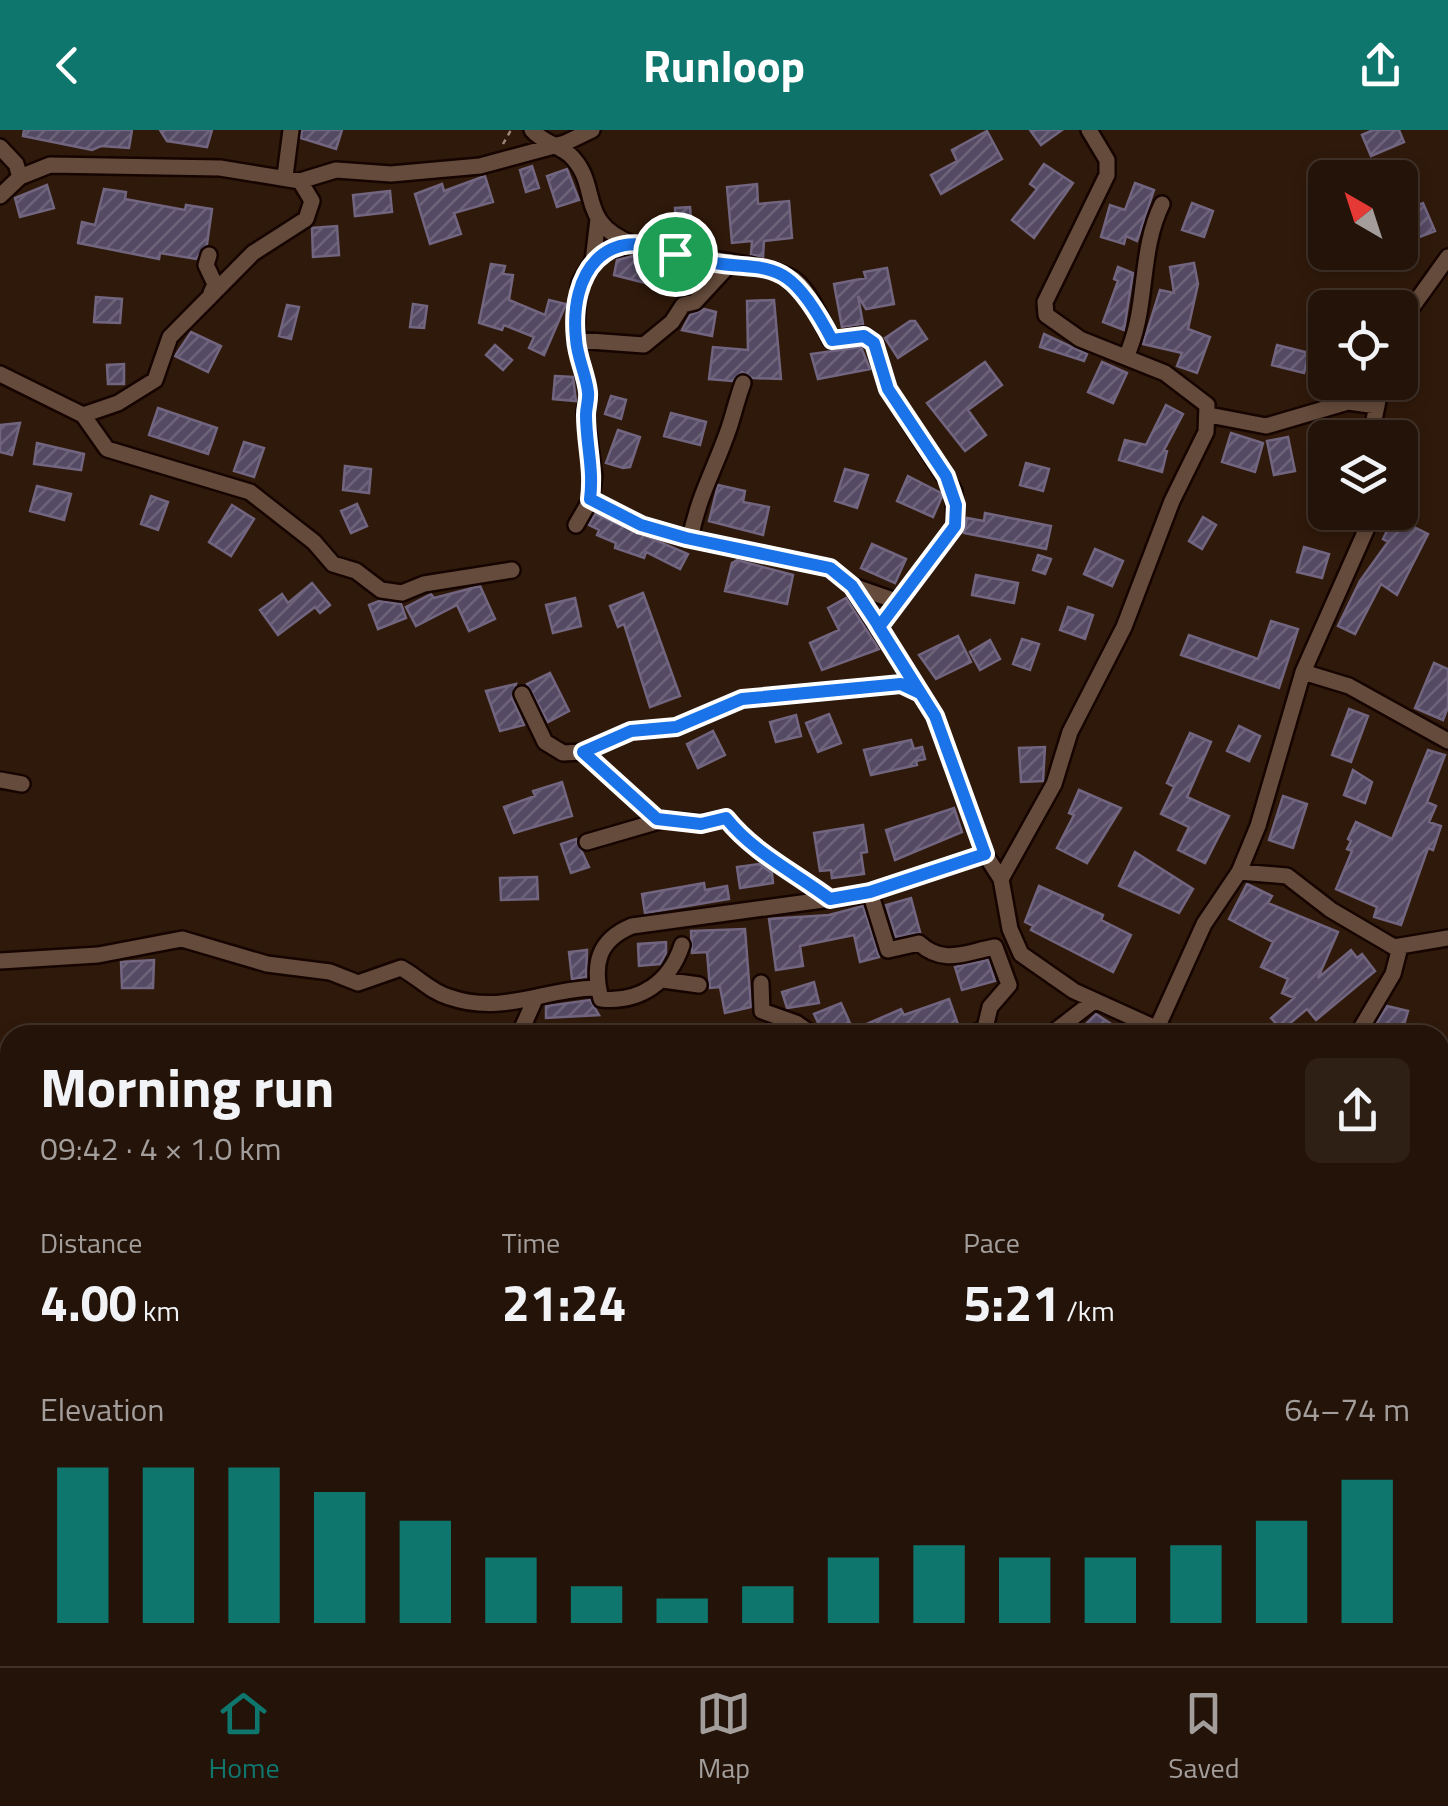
<!DOCTYPE html>
<meta charset="utf-8">
<style>
body{margin:0;font-family:"Titillium Web",sans-serif;background:#2f2016;color:#f1f3f6;height:100vh;display:flex;flex-direction:column;font-size:38px;white-space:nowrap}
*{box-sizing:border-box;margin:0}
p{font-size:32px;color:#a39e9c}
.icon{flex:none;width:55px;height:55px;fill:none;stroke:currentColor;stroke-width:2;stroke-linecap:round;stroke-linejoin:round}
.map{position:relative;flex:1;overflow:hidden}
.details{position:absolute;left:0px;top:895px;width:1450px;height:642px;display:flex;flex-direction:column;background:#231308;border-radius:30px 30px 0 0;box-shadow:0 5px 15px #0003,0 0 0 2px #403229}
.details>*{flex:none}
.needle{width:65px;rotate:321deg}
.controls{position:absolute;left:1308px;top:30px;display:grid;gap:20px}
.controls a{display:grid;place-items:center;width:110px;height:110px;border-radius:15px;background:#231308;box-shadow:0 5px 15px #0003,0 0 0 2px #403229;font-size:50px}
.pin{position:absolute;display:grid;place-items:center;width:85px;height:85px;color:#fff;margin:-42px;border:5px solid #fff;border-radius:50%;box-shadow:0 2px 10px #0007}
.round{display:grid;place-items:center;flex:none;width:105px;height:105px;border-radius:15px;background:#2f2016}
.head{display:flex;align-items:center;justify-content:space-between;height:170px;padding:0 40px}
h1{font-size:55px;font-weight:700;line-height:75px}
.figures{display:grid;grid-template-columns:repeat(3,1fr);gap:15px;height:170px;padding:10px 40px}
.figures div{display:grid;align-content:center}
.figures b{font-size:50px;font-weight:700}
.figures small{font-size:28px;font-weight:400}
.figures p{font-size:28px}
.chart{height:280px;padding:20px 40px}
.chart p{display:flex;justify-content:space-between}
.chart svg{width:100%;height:180px;margin-top:10px;stroke:#0f766e;stroke-width:6}
header{display:flex;justify-content:space-between;align-items:center;height:130px;padding:0 40px;background:#0f766e;color:#fff;font-size:45px;font-weight:700}
.tab-bar{display:flex;justify-content:space-around;align-items:center;height:140px;border-top:2px solid #403229;background:#231308;font-size:28px;color:#a39e9c}
.tab-bar a{display:grid;justify-items:center;gap:5px}
.tab-bar .active{color:#0f766e}
.map>svg:first-child{display:block}
.building{fill:url(#building-hatch);stroke:#716580;stroke-width:2.5}
.lines{fill:none;stroke-linecap:round;stroke-linejoin:round}
.minor-casing{stroke:#160400;stroke-width:20}
.path{stroke:#9a877a;stroke-width:2.5;stroke-dasharray:5 5;stroke-linecap:butt}
.minor{stroke:#654b3b;stroke-width:15}
.route-casing{stroke:#fff;stroke-width:20}
.route{stroke:#1a73e8;stroke-width:12}
</style>
<header><svg class="icon" aria-label="back" viewBox="0 0 24 24"><path d="M15 5l-7 7 7 7"/></svg>Runloop<svg class="icon" aria-label="share" viewBox="0 0 24 24"><path d="M12 15V3M7 8l5-5 5 5M5 13v7h14v-7"/></svg></header>
<div class="map">
<svg width="1448" height="1536" viewBox="0 0 1448 1536">
<defs>
<pattern id="building-hatch" width="6" height="6" patternUnits="userSpaceOnUse" patternTransform="scale(2.5)"><rect width="6" height="6" fill="#554a63"/><path d="M-1 1l2-2M0 6l6-6M5 7l2-2" fill="none" stroke="#6e6479"/></pattern>
</defs>
<rect width="100%" height="100%" fill="#2f190a"/>
<path class="building" d="M24,0H132L129,18L101,16L92,20L23,6Z
M160,0H212L207,17L167,11Z
M302,0H342L336,19L301,8Z
M1030,0H1062L1041,15Z
M1373,0H1399L1404,12L1371,26L1362,5Z
M987,1L1002,29L941,64L931,45L957,31L952,20Z
M1044,34L1073,53L1034,108L1012,90L1037,59L1030,54Z
M532,36L539,58L526,62L520,40Z
M567,39L579,70L557,77L547,46Z
M485,46L493,72L454,83L461,104L430,114L415,64L442,54L444,61Z
M1135,53L1154,60L1137,111L1126,106L1124,114L1101,107L1110,75L1125,80Z
M757,54L758,74L789,71L792,108L764,111L763,127L751,124L752,111L732,113L727,57Z
M47,55L54,78L20,87L15,68Z
M104,59L126,62L125,69L185,80L186,75L212,79L207,114L196,129L160,123L159,129L78,113L82,92L95,95Z
M390,61L392,82L355,86L353,65Z
M1192,73L1213,81L1204,107L1182,100Z
M1423,73L1435,101L1409,111L1400,82Z
M690,77L692,101L676,102L675,78Z
M337,96L339,125L313,127L312,98Z
M633,126L655,131L649,154L614,145L617,130Z
M1194,133L1198,154L1188,199L1210,207L1197,243L1177,236L1182,223L1143,214L1160,160L1174,163L1170,137Z
M491,134L505,136L503,144L513,145L509,170L545,185L549,170L566,174L544,225L529,218L534,207L504,195L502,200L479,193Z
M1118,137L1133,143L1124,200L1103,192L1118,151L1114,149Z
M887,138L894,174L866,179L858,166L863,194L842,197L834,154L866,148L864,142Z
M96,167L122,169L120,193L94,192Z
M774,170L781,249L753,248L742,242L732,251L709,249L713,217L748,220L747,171Z
M413,174L427,176L424,198L410,197Z
M287,175L299,177L291,209L279,206Z
M704,179L716,182L712,206L682,200L690,185Z
M910,191H915L927,209L898,228L885,208Z
M191,202L221,216L208,242L175,226Z
M1044,204L1087,224L1084,231L1040,217Z
M495,215L512,230L503,240L486,225Z
M1277,215L1309,223L1304,243L1272,235Z
M861,217L870,239L818,249L811,224Z
M985,232L1002,255L968,280L986,305L965,321L927,273Z
M1102,232L1127,243L1113,273L1088,262Z
M124,234V254H108L107,235Z
M555,246L573,247L576,271L553,269Z
M611,266L626,270L621,289L605,284Z
M1166,275L1183,284L1164,320L1167,321L1162,342L1119,330L1125,310L1146,315Z
M158,278L217,298L208,324L149,305Z
M671,283L706,292L700,315L664,306Z
M20,293L12,325L0,322V295Z
M618,300L640,307L630,337L623,338L606,333Z
M1231,303L1263,313L1255,342L1222,332Z
M1288,307L1295,341L1274,345L1267,311Z
M244,312L264,318L254,347L234,341Z
M37,313L84,324L81,340L34,334Z
M1026,333L1049,339L1043,361L1020,355Z
M345,336L371,339L369,363L343,360Z
M845,339L868,345L857,378L835,371Z
M908,346L943,364L933,387L897,371Z
M718,355L745,361L743,372L769,377L763,405L709,391Z
M37,356L71,364L64,390L30,381Z
M151,366L168,372L158,400L141,394Z
M357,374L367,396L351,403L341,381Z
M232,375L254,389L231,426L209,412Z
M985,383L1051,396L1046,419L964,403L967,388L984,391Z
M595,384L688,424L680,439L646,422L644,428L615,418L616,413L597,405L599,400L589,395Z
M1203,387L1216,395L1202,419L1189,411Z
M1394,387L1428,404L1397,465L1381,454L1355,504L1338,496L1360,451L1388,412L1383,409Z
M872,414L906,429L895,453L861,438Z
M1304,417L1329,424L1322,448L1297,442Z
M1095,419L1123,431L1112,456L1084,444Z
M1038,425L1051,429L1045,444L1033,440Z
M737,430L793,445L787,474L725,461L732,433Z
M976,445L1018,453L1014,473L972,465Z
M312,453L330,475L320,483L315,477L278,505L260,480L282,464L288,473Z
M480,456L495,489L469,501L457,475L416,496L406,477L431,464L434,468Z
M643,463L680,566L650,577L624,494L618,497L610,476Z
M575,468L581,496L553,503L546,475Z
M846,468L879,519L822,540L810,513L839,500L828,478Z
M379,471L401,474L406,488L378,499L369,475Z
M1068,477L1093,485L1085,509L1060,500Z
M1271,491L1298,499L1279,558L1181,525L1189,505L1258,529Z
M958,506L971,532L936,549L919,525Z
M1022,509L1039,514L1030,540L1013,534Z
M990,510L1000,529L980,540L970,522Z
M1434,533L1448,539V577L1443,590L1415,578Z
M550,543L569,581L548,592L527,554Z
M516,554L512,568L524,595L500,601L486,561Z
M1349,579L1368,586L1351,632L1332,625Z
M829,584L841,613L818,622L806,593Z
M796,585L801,606L776,612L770,592Z
M1239,596L1260,606L1249,631L1227,621Z
M713,601L725,625L698,638L687,614Z
M1190,603L1211,612L1187,667L1229,686L1205,733L1178,720L1189,697L1161,684L1174,657L1167,653Z
M911,610L914,619L922,617L925,629L916,631L917,635L871,645L864,620Z
M1045,617L1043,651L1021,652L1019,618Z
M1428,620L1445,625L1427,672L1436,676L1429,692L1441,696L1433,720L1428,718L1401,795L1374,787L1377,777L1336,759L1352,721L1347,719L1351,711L1348,709L1356,692L1392,709Z
M1353,640L1372,652L1365,673L1344,665Z
M562,652L572,686L514,703L504,677L535,666L533,661Z
M1079,660L1121,678L1087,733L1057,718L1074,685L1069,683Z
M1283,666L1307,674L1293,718L1269,710Z
M954,678L962,702L895,730L886,700Z
M863,695L867,722L861,723L864,744L832,748L831,740L820,741L814,703Z
M576,709L589,737L571,743L561,714Z
M1135,722L1193,759L1179,783L1119,756Z
M759,734L772,743L773,753L740,758L737,737Z
M537,747L538,769L501,770L500,748Z
M704,753L705,760L727,756L729,769L645,783L642,764Z
M1247,754L1272,766L1268,773L1338,802L1318,848L1351,820L1357,828L1362,824L1375,841L1316,890L1307,879L1282,900L1271,888L1294,868L1282,863L1288,849L1261,837L1273,812L1229,789Z
M1039,756L1103,785L1101,790L1131,805L1113,842L1031,800L1033,796L1025,792Z
M911,768L920,802L896,807L886,775Z
M863,776L879,827L860,832L854,805L800,816L803,836L776,840L769,789L829,785Z
M745,799L751,877L725,883L720,857L710,858L707,822L692,823L691,801Z
M666,812V823L660,834L639,836L638,814Z
M587,820L586,847L572,849L569,822Z
M154,830L153,858H122L121,832Z
M988,830L995,851L962,860L955,837Z
M814,852L819,873L787,878L782,862Z
M949,869L960,900L954,905H824L814,884L841,873L853,900L901,879L904,885Z
M590,870L599,885L546,888V876Z
M1387,876L1408,881L1401,905H1370Z
M1096,884L1128,905H1101L1085,895Z"/>
<g class="lines">
<defs>
<path id="minor" d="M532,0C542,12 558,15 570,25C602,56 575,92 633,114C669,127 774,132 796,151C812,165 821,190 831,210L864,205L874,213L888,259L954,361L955,396L879,497
M0,17L16,34L20,47
M285,46L291,0
M0,66L20,47L50,35L220,38L300,51L336,40L391,44L480,36L565,13L592,0
M209,125L206,135L215,154L211,163
M593,131L605,121L633,114
M1400,194L1448,127
M576,210L644,215L672,192L683,175L695,172L730,134
M1126,227C1149,178 1138,123 1162,74
M0,244L83,285L107,319L250,362L314,412L333,434L356,441L381,460L402,463L424,454L512,440
M83,285L118,273L155,250L170,207L253,123L306,89L312,71L300,51
M1209,285L1266,296L1348,272L1377,276L1381,252
M1370,308L1377,276
M591,369L641,395L686,408L830,438L852,456L935,586L985,724L1001,749L1010,799L1021,824L1074,861L1171,905
M576,395L591,369L594,346L585,281L589,266L576,210L577,179L580,152L593,131L598,89
M690,409C699,364 715,339 729,298C734,283 737,269 743,253
M853,456L896,471
M1303,542L1349,556L1448,611
M522,564L545,612L563,623L583,622L631,601L676,597L742,569L901,554L920,563
M583,622L657,689L701,693L726,688C754,723 794,742 830,769
M0,650L22,654
M587,712L663,690
M1239,742L1287,746L1331,780L1394,817L1448,808
M1001,749L1054,654L1070,602L1124,497L1172,371L1206,302L1207,275L1165,243L1080,209L1046,185L1045,172L1107,45V30L1089,0
M870,762L888,820L919,813C944,836 966,822 995,817L1009,855L990,877L985,898L970,905
M682,815C670,852 640,873 601,869C592,834 598,810 632,796L860,765L985,724
M0,831L98,825L182,809L267,834L330,842L358,853L401,838C418,847 431,862 449,867C504,886 544,858 598,858
M663,850L699,855
M761,853L762,881L796,893L813,905
M1157,898L1204,794L1239,742L1258,696L1303,542L1374,382
M519,905L536,867
M1050,905L1094,871
M1357,905L1393,844L1400,817
M1440,945L1448,937
M1440,1077L1448,1086
M0,1256L10,1263
M1440,1298L1448,1299
M1440,1493H1448
M292,1528L296,1536
M521,1528L527,1536
M721,1528L726,1536
M1040,1528L1045,1536
M1,1536L10,1525
M581,1536L601,1528
M1215,1536L1225,1528"/>
</defs>
<use href="#minor" class="minor-casing"/>
<path class="path" d="M503,14L511,0"/>
<use href="#minor" class="minor"/>
</g>
<g class="lines">
<defs>
<path id="route" d="M675,124C605,92 569,143 576,209C577,227 586,244 588,262C589,270 586,277 586,285C586,314 594,339 590,369L641,395L686,408L830,438L852,456L876,492L879,497L935,586L985,724L870,762L830,769C794,742 754,723 726,688L701,694L657,689L583,622L631,601L676,597L742,569L901,554L920,563L879,497L955,396L956,375L946,346L888,259L874,213L864,206L832,210C779,108 765,152 675,124"/>
</defs>
<use href="#route" class="route-casing"/>
<use href="#route" class="route"/>
</g>
</svg>
<div class="controls">
<a><svg class="needle" viewBox="-14 -14 28 28"><path d="M0-13l5 13h-10z" fill="#e53935"/><path d="M0 13l5-13h-10z" fill="#a39e9c"/></svg></a>
<a><svg class="icon" aria-label="locate" viewBox="0 0 24 24"><circle cx="12" cy="12" r="6"/><path d="M12 2v4M12 18v4M2 12h4M18 12h4"/></svg></a>
<a><svg class="icon" aria-label="layers" viewBox="0 0 24 24"><path d="M12 4l9 5-9 5-9-5zM3 14l9 5 9-5"/></svg></a>
</div>
<div class="pin" style="left:675px;top:124px;background:#1e9e55"><svg class="icon" aria-label="arrive" viewBox="0 0 24 24"><path d="M6 21V4h12l-3 4 3 4H6"/></svg></div>
<section class="details">
<div class="head"><div><h1>Morning run</h1><p>09:42 · 4 × 1.0 km</p></div><a class="round"><svg class="icon" aria-label="share" viewBox="0 0 24 24"><path d="M12 15V3M7 8l5-5 5 5M5 13v7h14v-7"/></svg></a></div>
<div class="figures">
<div><p>Distance</p><b>4.00<small> km</small></b></div>
<div><p>Time</p><b>21:24</b></div>
<div><p>Pace</p><b>5:21<small> /km</small></b></div>
</div>
<div class="chart"><p><span>Elevation</span>64–74 m</p>
<svg viewBox="0 0 160 44" preserveAspectRatio="none"><path d="M5 44V6M15 44V6M25 44V6M35 44V12M45 44V19M55 44V28M65 44V35M75 44V38M85 44V35M95 44V28M105 44V25M115 44V28M125 44V28M135 44V25M145 44V19M155 44V9"/></svg>
</div>
</section>
</div>
<nav class="tab-bar">
<a class="active"><svg class="icon" aria-label="home" viewBox="0 0 24 24"><path d="M3 11l9-7 9 7M6 9v11h12V9"/></svg>Home</a>
<a><svg class="icon" aria-label="map" viewBox="0 0 24 24"><path d="M3 6l6-2 6 2 6-2v14l-6 2-6-2-6 2zM9 4v14M15 6v14"/></svg>Map</a>
<a><svg class="icon" aria-label="saved" viewBox="0 0 24 24"><path d="M7 4h10v16l-5-4-5 4z"/></svg>Saved</a>
</nav>
